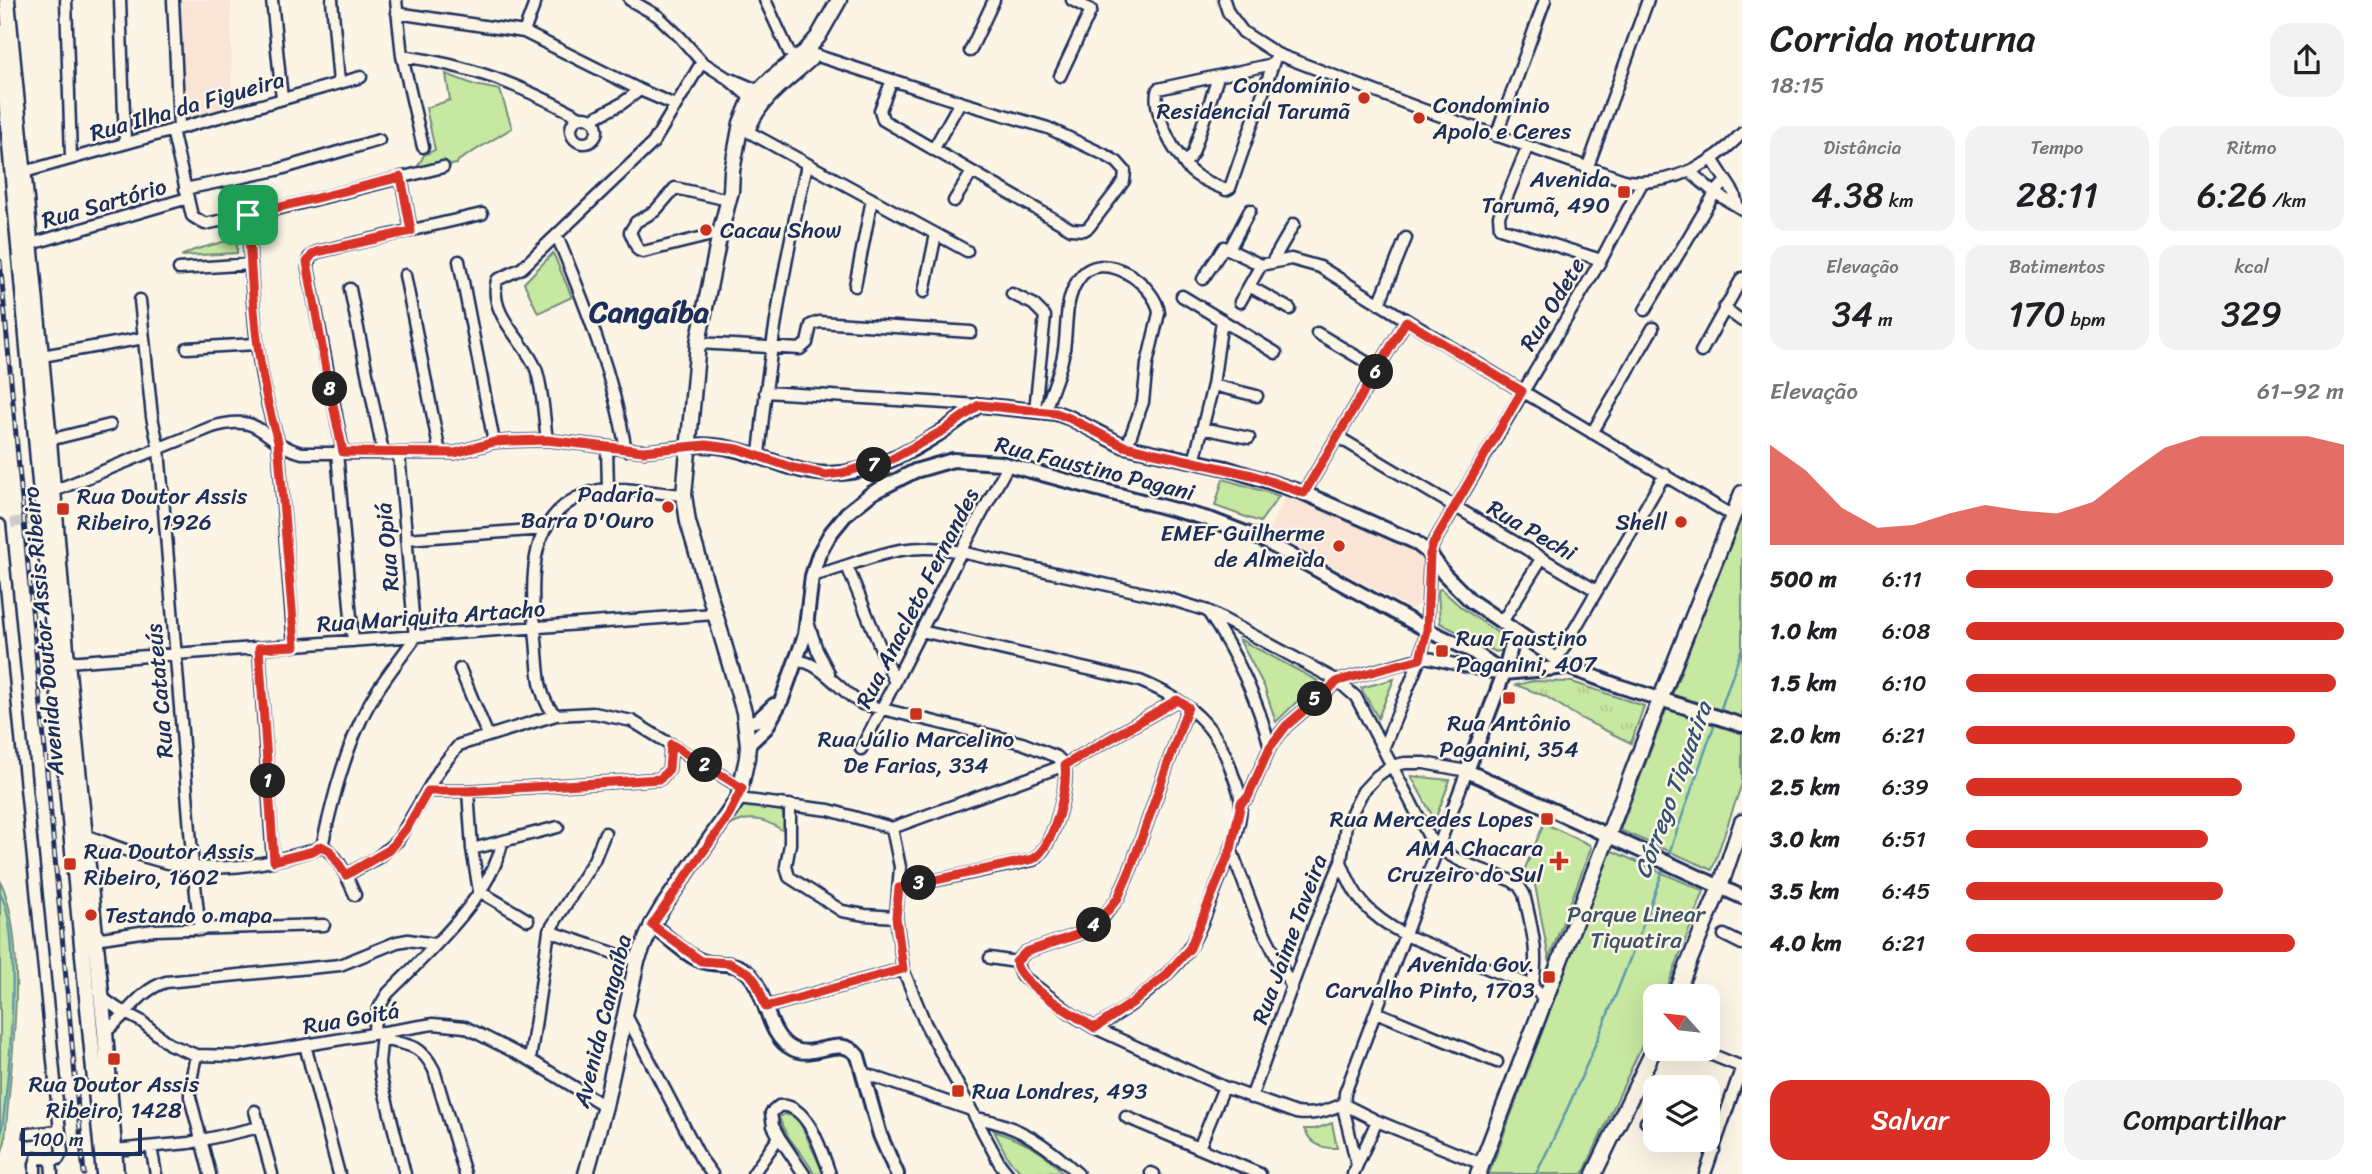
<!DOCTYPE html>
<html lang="pt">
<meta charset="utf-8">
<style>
body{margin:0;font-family:Sriracha,sans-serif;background:#f2f2f2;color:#202124;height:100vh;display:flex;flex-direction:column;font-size:26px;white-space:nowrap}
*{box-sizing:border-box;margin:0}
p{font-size:23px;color:#757577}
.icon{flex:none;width:38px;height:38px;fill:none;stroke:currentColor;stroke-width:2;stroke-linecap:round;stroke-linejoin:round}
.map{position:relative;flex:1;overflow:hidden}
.panel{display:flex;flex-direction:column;background:#fff;width:630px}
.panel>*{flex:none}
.needle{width:46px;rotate:297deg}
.tools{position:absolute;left:1643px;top:984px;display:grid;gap:14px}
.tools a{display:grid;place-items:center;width:77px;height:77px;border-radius:14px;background:#fff;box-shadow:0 7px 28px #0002;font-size:35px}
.scale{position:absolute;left:21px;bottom:18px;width:121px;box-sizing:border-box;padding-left:7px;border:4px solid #1b2f5e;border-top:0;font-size:19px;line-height:24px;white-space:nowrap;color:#1b2f5e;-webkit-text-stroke:5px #fcf5e5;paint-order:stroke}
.pin{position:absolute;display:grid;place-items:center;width:60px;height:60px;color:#fff;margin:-30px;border-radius:14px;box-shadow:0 4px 10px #0006}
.km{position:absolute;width:35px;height:35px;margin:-18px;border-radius:50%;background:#222;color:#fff;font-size:19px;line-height:35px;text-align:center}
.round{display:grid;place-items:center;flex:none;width:74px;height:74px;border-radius:21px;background:#f2f2f2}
.head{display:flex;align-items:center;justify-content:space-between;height:119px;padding:0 28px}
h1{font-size:38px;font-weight:600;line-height:52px}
.figures{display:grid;grid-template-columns:repeat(3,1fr);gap:10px;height:119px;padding:7px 28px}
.figures div{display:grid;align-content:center;border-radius:18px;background:#f2f2f2;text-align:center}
.figures b{font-size:35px;font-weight:600}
.figures small{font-size:19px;font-weight:400}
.figures p{font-size:19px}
.chart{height:196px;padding:14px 28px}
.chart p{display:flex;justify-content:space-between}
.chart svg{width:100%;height:126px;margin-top:7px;fill:#d93025;opacity:.7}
.primary-button{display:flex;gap:14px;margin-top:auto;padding:14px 28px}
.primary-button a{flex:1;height:80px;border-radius:21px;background:#d93025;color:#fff;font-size:28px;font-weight:600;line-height:80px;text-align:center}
.primary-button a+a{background:#f2f2f2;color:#202124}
ul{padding:0 28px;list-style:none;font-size:23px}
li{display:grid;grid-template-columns:112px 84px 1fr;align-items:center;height:52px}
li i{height:18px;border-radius:9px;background:#d93025}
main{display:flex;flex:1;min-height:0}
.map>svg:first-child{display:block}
.built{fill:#fae4d6}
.grass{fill:url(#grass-tufts);stroke:#718c80;stroke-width:2}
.park{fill:#c7e8a1;stroke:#718c80;stroke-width:2}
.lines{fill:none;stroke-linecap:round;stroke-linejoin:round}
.stream{stroke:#5f98b0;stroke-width:2.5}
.minor-tunnel{stroke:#cfcdca;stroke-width:10;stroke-dasharray:10 5;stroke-linecap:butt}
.minor-casing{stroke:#1b2f5e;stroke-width:15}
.tertiary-casing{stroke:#1b2f5e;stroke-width:18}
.secondary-casing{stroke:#1b2f5e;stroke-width:19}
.primary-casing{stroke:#1b2f5e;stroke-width:19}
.minor{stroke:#fcf5e5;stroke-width:10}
.tertiary{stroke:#fcf5e5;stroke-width:12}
.secondary{stroke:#fcf5e5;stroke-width:14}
.primary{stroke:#fcf5e5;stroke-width:14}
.rail-casing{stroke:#1b2f5e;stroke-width:5}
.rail{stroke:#fcf5e5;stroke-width:2.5;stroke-dasharray:8;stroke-linecap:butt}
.route-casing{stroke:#fff;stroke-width:14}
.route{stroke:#d93025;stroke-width:9}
.poi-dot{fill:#c8321e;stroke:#fcf5e5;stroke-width:2.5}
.labels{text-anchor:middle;stroke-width:5;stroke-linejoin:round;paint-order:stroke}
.poi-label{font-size:23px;fill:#1b2f5e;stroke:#fcf5e5;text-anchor:end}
.street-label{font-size:23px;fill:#1b2f5e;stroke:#fcf5e5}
.park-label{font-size:23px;fill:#3d546b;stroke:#fcf5e5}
.water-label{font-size:24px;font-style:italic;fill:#325279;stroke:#fcf5e5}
.district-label{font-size:30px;font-weight:bold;fill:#1b2f5e;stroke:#fcf5e5}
</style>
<main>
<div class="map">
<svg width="1742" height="1174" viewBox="0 0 1742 1174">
<defs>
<pattern id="grass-tufts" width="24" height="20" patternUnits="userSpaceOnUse" patternTransform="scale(1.75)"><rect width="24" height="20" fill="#c7e8a1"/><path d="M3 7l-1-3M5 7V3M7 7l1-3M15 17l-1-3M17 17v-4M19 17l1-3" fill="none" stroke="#aac78d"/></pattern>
</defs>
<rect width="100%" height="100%" fill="#fcf5e5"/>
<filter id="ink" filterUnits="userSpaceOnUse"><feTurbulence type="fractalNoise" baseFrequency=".0143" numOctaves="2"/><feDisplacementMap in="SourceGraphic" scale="14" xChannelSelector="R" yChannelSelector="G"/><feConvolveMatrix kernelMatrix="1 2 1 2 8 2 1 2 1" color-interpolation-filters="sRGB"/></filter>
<g filter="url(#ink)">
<path class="built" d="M175,0H231L232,106L183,120Z
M1287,494L1382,533L1420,554L1424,562L1418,605L1411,609L1268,531Z"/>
<path class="grass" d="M1533,681L1572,682L1644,706L1631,743L1580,718L1545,696L1516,685Z"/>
<path class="park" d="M446,74L475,85L500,90L512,128L458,161L457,164L416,170L424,155L435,150L426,108L450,100Z
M237,238V253L181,256L194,250Z
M553,253L572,297L538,313L524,283Z
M1223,479L1279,496L1260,522L1215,506Z
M1742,513V783L1712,870L1620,830Z
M1441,589L1462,608L1498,633L1504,640L1503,650L1496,652L1440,623L1438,590Z
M1239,639L1318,681L1276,722L1264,686Z
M1394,679L1378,718L1361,688Z
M1411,776L1450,780L1435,820L1432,815Z
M743,805L769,807L782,811L788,834C769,821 752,813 731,825Z
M1544,823L1590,845L1591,848L1549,959L1535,885L1523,873Z
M1610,850L1704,891L1664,996H1656L1655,1017L1583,1174H1489Z
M0,880C30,947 10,1066 5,1141L0,1158Z
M785,1114L798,1118L824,1174H814C804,1152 787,1143 779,1117Z
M1332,1123L1337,1148C1321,1149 1311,1144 1304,1129H1315Z
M994,1131C1020,1141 1046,1150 1062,1173L1021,1172L1009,1160Z"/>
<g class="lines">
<path class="stream" d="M1719,714L1742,648
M1667,859L1716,720
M0,893C24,933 8,1092 0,1142
M1536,1174C1586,1075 1627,970 1665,865"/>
<path class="minor-tunnel" d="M11,523L31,520"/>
<defs>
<path id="minor" d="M66,0L71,158
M120,0L125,143
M173,0L179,128
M272,0L282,99
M332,0L339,83
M396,0L402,56L423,147
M630,0L658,16L680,37L702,62L727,78L754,101
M765,0L789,52
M1224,0L1228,12L1243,32L1277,54L1421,109L1627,181C1671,186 1713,165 1742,133
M397,13L524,32L640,90L675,105
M524,32L536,0
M970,51L994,0
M815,55L960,102L1048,128L1105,155L1117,162L1125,171L1124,181L1089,227L1084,230L1071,229L883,120L880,110L892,80
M402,56C473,66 517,84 580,117
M1060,76L1091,10L1072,0
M1218,77L1193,153L1188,160L1185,161C1171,151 1151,105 1158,89L1273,64
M731,79L762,92
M571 130a13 13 0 1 1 26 0a13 13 0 1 1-26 0Z
M592,119L621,104L640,90
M172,130L192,216L205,224L285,207L443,167
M747,131L967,251
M1496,136L1545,0
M1527,148L1499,216L1500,228L1601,260
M933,150L960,102
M1181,158C1189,176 1209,182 1226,190L1230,188L1274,61
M1712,159L1734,193L1737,204
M1587,169L1648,0
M1689,171L1715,193L1742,209
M24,172L361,77
M401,177L411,231
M185,189L277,170L379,140
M954,201L972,172
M248,215C252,292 254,368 278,441L294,646
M720,233L643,252L638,250L630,232L636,222L655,211L675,188L729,200
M557,236C586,306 613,375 626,450
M31,244L188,198
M1230,248L1250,210
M459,261L494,442
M1272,262L1294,224
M179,269L251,264
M405,275L440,453
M1203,279L1224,247L1261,265L1291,259L1320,267L1522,391L1733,516
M855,286L872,199
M1249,286L1290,309
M350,289L383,452
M924,292L936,234
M1012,294L1033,304L1045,316L1035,410
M1182,296L1276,353
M140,300L152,417L159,449L193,867L200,930
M1240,302L1261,265
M1379,304L1406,238
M1724,308L1742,321
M1645,310L1715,193L1726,181
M1317,333L1378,369
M698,343L800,349L807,343L811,325L819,322L971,332
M187,348L256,344
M1701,352L1742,278
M42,356L144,338
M1213,385L1257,396
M765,392L979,405
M1045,411C1050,394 1058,377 1062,360C1069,334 1062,304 1078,280C1101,245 1156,284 1159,313L1147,364L1143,402L1127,446
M1202,428L1249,438
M1592,433L1653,328
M1338,437L1597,591
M49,440L110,425
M547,440C544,419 543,389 536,369C525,340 488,316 497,280L522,268L653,143L702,62
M607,448L608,489
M337,452L353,641
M343,452L308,268L309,258L317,252L482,214
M399,454L415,638
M759,455C768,357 784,261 807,165
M1194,462L1213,385L1222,320
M49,493L212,427C265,411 261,443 302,453H455L494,442L511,441L547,440L644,451L689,446
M1304,493L1406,321
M0,525L62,1152L58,1159L37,1158L35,1164V1174
M406,539L545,529
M847,566L895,683
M812,576C870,561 898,539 961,552L1166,598L1208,611L1338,681L1356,697L1429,837C1448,862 1484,869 1512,881L1519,886L1524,894C1531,925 1540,954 1532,986
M1208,612C1237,655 1257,697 1270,747
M808,622L817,650L829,673
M1502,622L1541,559
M921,631L1140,681C1188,701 1217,724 1233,775C1237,785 1241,795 1241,806C1240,833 1226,861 1216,887C1207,910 1198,938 1182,958C1158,986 1126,1010 1095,1028
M259,648L273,861
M796,661C820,660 840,692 862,704L1022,743L1057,757L1065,765C1068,789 1054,846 1033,860L899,888
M1556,661L1665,474
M67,662L714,614
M460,669L488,736
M556,715C536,697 539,666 536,640C531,582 524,507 599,490C616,486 664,494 684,495
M861,749L961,552L1008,465
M1383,749L1420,659L1427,630L1430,554L1433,544L1601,260L1642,183
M428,791H468L660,779L669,769L671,744
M468,791L472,849L479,891
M738,799L829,810L892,828
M1241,803L1248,797L1270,747L1286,726L1338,681L1425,657L1489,672L1503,673
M790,805V844L786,866L789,877L842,911L865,915L896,917
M892,828L900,867L896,917L903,969L925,1023L1000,1164L1008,1174
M892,828L1065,765L1177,700
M85,835C118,847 159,865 194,867C222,869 253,866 280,859C294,855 309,853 322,846C332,803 342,761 361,720C374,691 396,664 415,638
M322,846C339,855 347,878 355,895
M472,849L558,827
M1231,849L1256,916L1292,988
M1341,862C1355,900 1369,915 1405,935L1532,986L1546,1001
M346,875L377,858L398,840L441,767L459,745L556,715L594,713L632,721L742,788
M479,891L528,920
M549,931L637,961
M1724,935L1742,944
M95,939L154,930L324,925
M990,958L1016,962L1026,952L1082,933L1102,919L1118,898L1131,868L1188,707
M1016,962L1021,975L1073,1015L1095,1028L1224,1087L1296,1113C1313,1116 1327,1111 1343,1104
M101,997L118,1009L141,1021L169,1044L196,1055L239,1056L433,1024L465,1027L530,1060L605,1106
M766,1007L903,969
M1376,1012L1497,1062
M626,1015L701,1159L712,1174
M105,1032C127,1016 139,990 166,982L340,965L397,942L408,940L435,944
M374,1032C374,1016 379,1006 388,993C424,957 494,893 502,842
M382,1034L379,1063L381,1078L405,1174
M382,1039C409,1045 421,1044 434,1070L465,1174
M305,1045L339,1174
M1695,1048L1742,1067
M196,1055L190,1086V1097L210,1174
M530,1060L549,931L594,860L605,833
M863,1073L971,1110
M1251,1098L1315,923L1341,862L1346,824L1363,791L1377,776L1391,766L1405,763H1424L1467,771L1345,1093L1344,1111L1357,1165
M1343,1104L1377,1121L1482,1164
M255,1111L272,1174
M1126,1117L1260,1174
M976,1118C1019,1125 1047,1145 1078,1174
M1646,1122L1656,1126
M29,1134L60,1131
M1689,1139L1714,1150
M151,1147L156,1174
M1199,1148L1224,1087
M114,1150L189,1143L260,1127
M51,1159L52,1174
M1151,1173L1154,1174
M753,1174L779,1137
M804,1174L779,1137L773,1126L771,1113L779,1106C807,1101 822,1152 830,1174
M1353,1174L1377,1121
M1705,1174L1742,1066"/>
<path id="tertiary" d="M689,446C727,442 758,457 793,468C861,490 927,444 979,405L1056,413L1070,418L1124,446L1226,468L1304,493L1415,542L1430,554L1444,574L1471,601L1568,667L1619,686L1742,725
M1515,632L1504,673L1467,771L1742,897
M746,723L758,720L774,705
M748,745L766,728L782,699L805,635L812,576L819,554L830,534L847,513L872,493L915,471L953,460L1001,463L1212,520L1261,539L1427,630L1472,651L1504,673L1567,667
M652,925C666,935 688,958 705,962C721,966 737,960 750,975C768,995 766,1036 793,1049C815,1060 840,1033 858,1056L880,1135L897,1174"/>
<path id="secondary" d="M749,126C762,96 787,80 810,59
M586,1174L605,1106L637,961L652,925L662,908L738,799L747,758L748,745L744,712L688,522L684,495L698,343L720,233L731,191L732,171L741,123L751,99L771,79L805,52L818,37L839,0"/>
<path id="primary" d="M7,0L49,440L67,662L105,1032L116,1174
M0,32L70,820L104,1174
M1675,996L1720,887L1742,822
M1478,1174L1660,700L1742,493
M1594,1174L1656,1045"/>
</defs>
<use href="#minor" class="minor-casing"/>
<use href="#tertiary" class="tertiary-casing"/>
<use href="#secondary" class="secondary-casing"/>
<use href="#primary" class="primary-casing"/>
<use href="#minor" class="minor"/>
<use href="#tertiary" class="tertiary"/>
<use href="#secondary" class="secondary"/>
<use href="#primary" class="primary"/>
<defs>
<path id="rail" d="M0,261L84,1174"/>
</defs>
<use href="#rail" class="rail-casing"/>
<use href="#rail" class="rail"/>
</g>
</g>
<g class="lines" filter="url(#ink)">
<defs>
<path id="route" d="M401,177L411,231L317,252L312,255L307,262L328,381L343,452L455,453L494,442L511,441L547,440L643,451L706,445L738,449L793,468L826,475L842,473L892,459L946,429L979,405L1056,413L1069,418L1124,446L1252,475L1304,493L1406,321L1522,391L1433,544L1430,554L1427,630L1420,659L1338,681L1286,726L1270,747L1248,797L1241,803L1231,849L1190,948L1166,975L1135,1001L1095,1028C1077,1017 1017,983 1016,962L1026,952L1082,933L1101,919L1118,898L1131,868L1188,707L1177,700L1065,765C1068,789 1054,846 1033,859L899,888L896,917L903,969L766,1007L756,982L749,973L729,963L701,961L652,925L727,818L742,788L671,744L669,769L660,779L468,791H428L408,826L389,850L346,875L330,851L321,846L313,851L274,861L259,648L295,646L278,441C255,367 252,292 248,215Z"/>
</defs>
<use href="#route" class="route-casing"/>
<use href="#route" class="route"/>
</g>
<g class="poi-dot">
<circle cx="1364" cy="98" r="7"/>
<circle cx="1419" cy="118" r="7"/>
<rect x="1617" y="185" width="14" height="14" rx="3.5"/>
<circle cx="706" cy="230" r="7"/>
<circle cx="668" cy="507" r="7"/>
<rect x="56" y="502" width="14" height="14" rx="3.5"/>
<circle cx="1681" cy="522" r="7"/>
<circle cx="1339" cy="546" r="7"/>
<rect x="1435" y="644" width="14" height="14" rx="3.5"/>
<rect x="1502" y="691" width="14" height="14" rx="3.5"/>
<rect x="909" y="707" width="14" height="14" rx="3.5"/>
<rect x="1540" y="812" width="14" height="14" rx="3.5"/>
<path d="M1555.5 850.5h7v7h7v7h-7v7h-7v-7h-7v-7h7z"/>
<rect x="63" y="857" width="14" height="14" rx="3.5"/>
<circle cx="91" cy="915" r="7"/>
<rect x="1542" y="970" width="14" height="14" rx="3.5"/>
<rect x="107" y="1052" width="14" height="14" rx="3.5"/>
<rect x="951" y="1084" width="14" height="14" rx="3.5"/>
</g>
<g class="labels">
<g class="poi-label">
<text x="1350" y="93">Condomínio<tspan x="1350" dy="26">Residencial Tarumã</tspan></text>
<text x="1433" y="113" text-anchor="start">Condominio<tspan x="1433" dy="26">Apolo e Ceres</tspan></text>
<text x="1610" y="187">Avenida<tspan x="1610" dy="26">Tarumã, 490</tspan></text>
<text x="720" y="238" text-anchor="start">Cacau Show</text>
<text x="654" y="502">Padaria<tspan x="654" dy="26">Barra D'Ouro</tspan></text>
<text x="77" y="504" text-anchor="start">Rua Doutor Assis<tspan x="77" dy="26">Ribeiro, 1926</tspan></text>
<text x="1667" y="530">Shell</text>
<text x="1325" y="541">EMEF Guilherme<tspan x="1325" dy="26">de Almeida</tspan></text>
<text x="1456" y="646" text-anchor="start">Rua Faustino<tspan x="1456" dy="26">Paganini, 407</tspan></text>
<text x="1509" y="731" text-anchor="middle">Rua Antônio<tspan x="1509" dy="26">Paganini, 354</tspan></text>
<text x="916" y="747" text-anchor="middle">Rua Júlio Marcelino<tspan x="916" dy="26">De Farias, 334</tspan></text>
<text x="1533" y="827">Rua Mercedes Lopes</text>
<text x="1543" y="856">AMA Chacara<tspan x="1543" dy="26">Cruzeiro do Sul</tspan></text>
<text x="84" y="859" text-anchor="start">Rua Doutor Assis<tspan x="84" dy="26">Ribeiro, 1602</tspan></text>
<text x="105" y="923" text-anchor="start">Testando o mapa</text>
<text x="1535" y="972">Avenida Gov.<tspan x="1535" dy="26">Carvalho Pinto, 1703</tspan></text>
<text x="114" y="1092" text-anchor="middle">Rua Doutor Assis<tspan x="114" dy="26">Ribeiro, 1428</tspan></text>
<text x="972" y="1099" text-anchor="start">Rua Londres, 493</text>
</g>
<g class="street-label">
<text transform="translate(187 106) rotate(-16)" y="8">Rua Ilha da Figueira</text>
<text transform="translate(104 203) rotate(-16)" y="8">Rua Sartório</text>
<text transform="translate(1552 304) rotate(-59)" y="8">Rua Odete</text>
<text transform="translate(1095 468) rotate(14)" y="8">Rua Faustino Pagani</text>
<text transform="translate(1532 530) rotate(30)" y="8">Rua Pechi</text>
<text transform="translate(387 547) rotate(-95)" y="8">Rua Opiá</text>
<text transform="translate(917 598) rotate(-63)" y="8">Rua Anacleto Fernandes</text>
<text transform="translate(431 616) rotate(-4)" y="8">Rua Mariquita Artacho</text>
<text transform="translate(43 631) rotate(-95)" y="8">Avenida Doutor Assis Ribeiro</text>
<text transform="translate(159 691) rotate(-95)" y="8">Rua Catateús</text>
<text transform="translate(1289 939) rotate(-70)" y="8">Rua Jaime Taveira</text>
<text transform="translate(351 1018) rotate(-10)" y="8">Rua Goitá</text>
<text transform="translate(602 1021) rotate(-76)" y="8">Avenida Cangaíba</text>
</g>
<g class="park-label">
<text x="1636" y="922">Parque Linear<tspan x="1636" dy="26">Tiquatira</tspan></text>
</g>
<g class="water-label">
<text transform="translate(1673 790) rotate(-70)" y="8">Córrego Tiquatira</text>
</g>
<g class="district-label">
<text x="649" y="322">Cangaíba</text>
</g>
</g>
</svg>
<div class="tools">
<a><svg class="needle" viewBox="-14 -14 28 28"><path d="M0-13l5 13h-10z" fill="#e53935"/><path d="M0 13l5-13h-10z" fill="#757577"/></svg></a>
<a><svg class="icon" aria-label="layers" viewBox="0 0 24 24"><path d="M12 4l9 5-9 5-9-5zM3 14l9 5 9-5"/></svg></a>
</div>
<div class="scale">100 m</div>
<div class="pin" style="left:248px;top:215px;background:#1e9e55"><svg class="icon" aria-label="arrive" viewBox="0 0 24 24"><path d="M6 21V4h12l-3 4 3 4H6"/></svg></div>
<b class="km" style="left:268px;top:781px">1</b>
<b class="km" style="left:705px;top:765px">2</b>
<b class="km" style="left:919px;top:883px">3</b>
<b class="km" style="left:1094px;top:925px">4</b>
<b class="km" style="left:1315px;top:699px">5</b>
<b class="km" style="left:1376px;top:372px">6</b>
<b class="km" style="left:874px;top:465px">7</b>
<b class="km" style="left:330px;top:389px">8</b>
</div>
<section class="panel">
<div class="head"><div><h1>Corrida noturna</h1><p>18:15</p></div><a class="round"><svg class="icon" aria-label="share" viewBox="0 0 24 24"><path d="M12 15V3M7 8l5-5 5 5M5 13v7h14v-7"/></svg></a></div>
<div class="figures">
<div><p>Distância</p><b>4.38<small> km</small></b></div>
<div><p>Tempo</p><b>28:11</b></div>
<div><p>Ritmo</p><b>6:26<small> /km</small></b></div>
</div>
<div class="figures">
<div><p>Elevação</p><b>34<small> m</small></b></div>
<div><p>Batimentos</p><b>170<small> bpm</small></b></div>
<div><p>kcal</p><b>329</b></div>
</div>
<div class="chart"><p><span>Elevação</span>61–92 m</p>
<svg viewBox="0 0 160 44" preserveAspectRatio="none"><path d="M0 44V9L10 18L20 31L30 38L40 37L50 33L60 30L70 32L80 33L90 29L100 19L110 10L120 6L130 6L140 6L150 6L160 9V44z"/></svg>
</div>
<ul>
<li><b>500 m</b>6:11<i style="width:97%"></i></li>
<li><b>1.0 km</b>6:08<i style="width:100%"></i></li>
<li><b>1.5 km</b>6:10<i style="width:98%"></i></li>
<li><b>2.0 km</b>6:21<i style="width:87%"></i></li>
<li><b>2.5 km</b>6:39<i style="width:73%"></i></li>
<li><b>3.0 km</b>6:51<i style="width:64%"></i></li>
<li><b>3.5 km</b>6:45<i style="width:68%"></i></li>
<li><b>4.0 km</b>6:21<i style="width:87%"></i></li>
</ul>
<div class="primary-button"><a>Salvar</a><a>Compartilhar</a></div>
</section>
</main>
